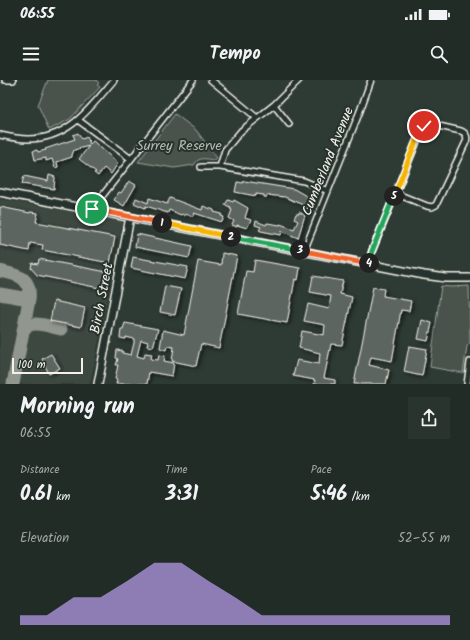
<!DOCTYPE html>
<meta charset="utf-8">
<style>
body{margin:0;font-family:Kalam,sans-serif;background:#2a342f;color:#f1f3f6;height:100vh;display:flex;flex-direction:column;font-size:15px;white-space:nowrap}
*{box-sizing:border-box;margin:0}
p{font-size:13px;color:#a2a7a7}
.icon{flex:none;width:22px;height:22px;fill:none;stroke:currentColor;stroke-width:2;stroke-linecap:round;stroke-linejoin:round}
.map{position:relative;height:304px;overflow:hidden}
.side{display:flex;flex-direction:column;background:#222c27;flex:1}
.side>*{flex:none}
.scale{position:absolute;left:12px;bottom:10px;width:71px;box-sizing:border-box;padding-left:4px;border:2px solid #f4f1e8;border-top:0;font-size:11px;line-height:14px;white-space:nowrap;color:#f4f1e8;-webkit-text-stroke:3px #26332d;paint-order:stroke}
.pin{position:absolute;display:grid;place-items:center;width:34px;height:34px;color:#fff;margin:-17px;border:2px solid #fff;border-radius:50%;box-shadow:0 1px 4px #0007}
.km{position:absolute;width:20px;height:20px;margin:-10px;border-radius:50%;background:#222;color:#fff;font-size:11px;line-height:20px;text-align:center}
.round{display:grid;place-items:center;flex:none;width:42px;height:42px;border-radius:0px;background:#2a342f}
.headline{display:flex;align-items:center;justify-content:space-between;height:68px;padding:0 20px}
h1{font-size:22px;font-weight:700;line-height:30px}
.stats{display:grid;grid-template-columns:repeat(3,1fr);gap:6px;height:68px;padding:4px 20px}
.stats div{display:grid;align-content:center}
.stats b{font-size:20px;font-weight:700}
.stats small{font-size:11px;font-weight:400}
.stats p{font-size:11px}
.chart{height:112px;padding:8px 20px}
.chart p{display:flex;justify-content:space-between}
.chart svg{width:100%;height:72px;margin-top:4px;fill:#bca0f2;opacity:.7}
.status{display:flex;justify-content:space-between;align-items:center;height:28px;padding:0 20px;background:#222c27;direction:ltr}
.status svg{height:11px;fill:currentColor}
header{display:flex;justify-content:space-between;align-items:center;height:52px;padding:0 20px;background:#222c27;font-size:18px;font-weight:700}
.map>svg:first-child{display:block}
.built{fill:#3c4841}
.green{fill:#48524c;stroke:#9ea29a}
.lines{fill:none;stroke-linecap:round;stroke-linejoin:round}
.taxiway{stroke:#91968e;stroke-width:13}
.building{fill:#5c655e;stroke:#f4f1e8;filter:url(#shadow)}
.street-casing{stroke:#f4f1e8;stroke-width:8}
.secondary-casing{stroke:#f4f1e8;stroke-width:10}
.street{stroke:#26332d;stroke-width:5}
.secondary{stroke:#26332d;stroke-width:7}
.split-1-casing{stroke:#fff;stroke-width:8}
.split-2-casing{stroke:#fff;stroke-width:8}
.split-3-casing{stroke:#fff;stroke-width:8}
.split-4-casing{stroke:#fff;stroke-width:8}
.split-5-casing{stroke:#fff;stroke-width:8}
.split-6-casing{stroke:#fff;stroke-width:8}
.split-1{stroke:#f0652b;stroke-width:5}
.split-2{stroke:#f5b400;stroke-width:5}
.split-3{stroke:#22a559;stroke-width:5}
.split-4{stroke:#f0652b;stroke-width:5}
.split-5{stroke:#22a559;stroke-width:5}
.split-6{stroke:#f5b400;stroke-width:5}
.labels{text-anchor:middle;stroke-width:4;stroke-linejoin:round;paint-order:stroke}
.park-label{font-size:14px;fill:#b8b9b1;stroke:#26332d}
.street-label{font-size:14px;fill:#f4f1e8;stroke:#26332d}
</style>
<div class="status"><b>06:55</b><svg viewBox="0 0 49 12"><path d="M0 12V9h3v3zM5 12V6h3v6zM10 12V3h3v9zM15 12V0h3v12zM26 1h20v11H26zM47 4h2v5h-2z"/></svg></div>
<header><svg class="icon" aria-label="menu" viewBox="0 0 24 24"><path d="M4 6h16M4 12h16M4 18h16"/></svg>Tempo<svg class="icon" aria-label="search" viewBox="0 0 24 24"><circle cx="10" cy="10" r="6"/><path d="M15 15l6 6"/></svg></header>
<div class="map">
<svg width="470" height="304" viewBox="0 0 470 304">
<defs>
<filter id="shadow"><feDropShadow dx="2" dy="1.5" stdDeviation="2" flood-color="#0009"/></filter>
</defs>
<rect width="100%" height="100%" fill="#2e3b34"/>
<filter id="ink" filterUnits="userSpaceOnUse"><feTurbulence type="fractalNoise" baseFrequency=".025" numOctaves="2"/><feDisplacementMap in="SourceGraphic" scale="8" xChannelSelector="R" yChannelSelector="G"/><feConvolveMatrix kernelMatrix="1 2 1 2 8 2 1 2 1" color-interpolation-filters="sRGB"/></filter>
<g filter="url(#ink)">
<path class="built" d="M0,119L123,141L90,304H0Z"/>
<path class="green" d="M48,0H96L99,3L97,5L100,7L70,39L49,50L38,25Z
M175,34L196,50L217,78L213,80C206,79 199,76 194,85L174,88L138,82Z
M441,206L451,207L469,206L470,263L467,266L463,293L430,287Z"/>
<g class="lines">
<path class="taxiway" d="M0,191C18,195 32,197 29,220L13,304
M0,214L23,218L28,215L29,209
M23,251C30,238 49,247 61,249"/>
</g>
<path class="building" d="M78,53L82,59L87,57L90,64L93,61L118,83L111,94L104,88L98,96L94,93L96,92L79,79L89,66L74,70L72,75V77L57,82L58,87L55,88L52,79L46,81V78L35,80L33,71L37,70L38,72L46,70L45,69L75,59L73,55Z
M49,95L55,97L54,109L22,104L24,96L48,101Z
M129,101L136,105L124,126L114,120L119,112L121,113Z
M244,101L294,109L308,117L309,115L315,120L307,129L303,125L285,117L267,115V117H264V115L256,114V116L235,112L237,102L243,103Z
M136,118L148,123L149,118L167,124L170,118L202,130L203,126L214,130V132L222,134L221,136L224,137L222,142L194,133L193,136L185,134V136L182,134L181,135L169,130L168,133L146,126L145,128L134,123Z
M228,120L233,122L234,120L248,128L245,138L251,140L247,148L237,145V147L232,145L234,141L229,138L232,130L230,129L231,127L225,125Z
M0,127L30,133V132L38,133L36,142L115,157L110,183L42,170L43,165L30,163L29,171L0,165Z
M299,132L305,135L298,158L282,151L281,155L261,151L259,150L261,147L255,145L256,141L266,145L267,143L280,145V144L294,149L298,141L294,139L296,134H299Z
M137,154L192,166L189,178L135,167Z
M222,173L237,176L219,268L201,264L196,286L172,281L174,267L167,266L166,270L160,268L163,250L184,255L198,181L221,185Z
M133,177L188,187L185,199L131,188Z
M39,179L107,192L104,209L37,195L31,188L32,183L38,184Z
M255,180L300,188L298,200L295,199L287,243L238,234L246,191L253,192Z
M313,196L343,201L340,214L352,217L342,265L331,264L324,298L335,300V304H314L315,300L293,296L297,280L319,284L320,273L299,268L302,251L324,255L325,245L304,241L308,224L329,229L331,216L310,212Z
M165,206L181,209L175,235L160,232Z
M373,207L384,209L383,216L411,221L409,231L401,230L392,281L371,277L369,285L389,290L386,304H354Z
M54,221L85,228L81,247L50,241Z
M422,240L432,243L428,261L418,259Z
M125,243L158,249L153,267L147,266L148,262L141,260L137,276L144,278L145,273L152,274L151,279L158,280L159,275L165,276L164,281L174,283L172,296L149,292L147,304H116L117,300L115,299L118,285H116L118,279L116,278L117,270L123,271L122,273L131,275L134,263V259L126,257V259L120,258L121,249H123Z
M409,266L427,269L422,296L404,292Z
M51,274L60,288L49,294L42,279Z"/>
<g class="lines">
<defs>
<path id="street" d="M5,0H13
M211,0L257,38
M274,25L289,44
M78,40L131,79
M0,55C9,57 18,59 28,59C69,59 90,28 114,0
M201,87H220L304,101L328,111
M220,87L225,70L241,51L274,25L299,0
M92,129L193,0
M304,171L360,31L371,0
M368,184L372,171L423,47L426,45L430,44L461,51C466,53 468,57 466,62L436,125L432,127L427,126L395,113
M467,304L470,282"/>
<path id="secondary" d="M0,112L424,195L446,198H470
M98,304L130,137"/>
</defs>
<use href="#street" class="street-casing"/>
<use href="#secondary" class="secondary-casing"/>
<use href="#street" class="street"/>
<use href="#secondary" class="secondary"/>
</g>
</g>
<g class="lines" filter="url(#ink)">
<defs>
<path id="split-1" d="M92,129L162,143"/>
<path id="split-2" d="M162,143L231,157"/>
<path id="split-3" d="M231,157L300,170"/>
<path id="split-4" d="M300,170L368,184L369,183"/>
<path id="split-5" d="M369,183L372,171L394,116"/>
<path id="split-6" d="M394,116L421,49L424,46"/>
</defs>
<use href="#split-1" class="split-1-casing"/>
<use href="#split-2" class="split-2-casing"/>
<use href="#split-3" class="split-3-casing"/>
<use href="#split-4" class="split-4-casing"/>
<use href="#split-5" class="split-5-casing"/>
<use href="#split-6" class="split-6-casing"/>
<use href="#split-1" class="split-1"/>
<use href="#split-2" class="split-2"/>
<use href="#split-3" class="split-3"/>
<use href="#split-4" class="split-4"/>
<use href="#split-5" class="split-5"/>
<use href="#split-6" class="split-6"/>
</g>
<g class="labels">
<g class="park-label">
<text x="179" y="70">Surrey Reserve</text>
</g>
<g class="street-label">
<text transform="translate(327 81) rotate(-68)" y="5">Cumberland Avenue</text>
<text transform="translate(101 218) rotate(-79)" y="5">Birch Street</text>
</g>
</g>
</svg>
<div class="scale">100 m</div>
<div class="pin" style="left:92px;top:129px;background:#1e9e55"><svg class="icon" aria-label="arrive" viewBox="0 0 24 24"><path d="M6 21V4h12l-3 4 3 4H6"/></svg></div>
<div class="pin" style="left:424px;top:46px;background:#d93025"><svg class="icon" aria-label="check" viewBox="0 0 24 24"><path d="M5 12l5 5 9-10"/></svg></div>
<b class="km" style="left:162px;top:143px">1</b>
<b class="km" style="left:231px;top:157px">2</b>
<b class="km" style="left:300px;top:170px">3</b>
<b class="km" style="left:369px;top:183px">4</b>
<b class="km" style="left:394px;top:116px">5</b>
</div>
<section class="side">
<div class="headline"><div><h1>Morning run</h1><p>06:55</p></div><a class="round"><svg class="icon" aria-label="share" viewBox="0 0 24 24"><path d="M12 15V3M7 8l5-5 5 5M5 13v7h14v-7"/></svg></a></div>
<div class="stats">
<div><p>Distance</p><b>0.61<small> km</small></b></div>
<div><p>Time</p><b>3:31</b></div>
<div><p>Pace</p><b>5:46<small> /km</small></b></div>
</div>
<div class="chart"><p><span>Elevation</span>52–55 m</p>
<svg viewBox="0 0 160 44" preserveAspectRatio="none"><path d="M0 44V38L10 38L20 27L30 27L40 17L50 6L60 6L70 17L80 27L90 38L100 38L110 38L120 38L130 38L140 38L150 38L160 38V44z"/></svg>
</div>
</section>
